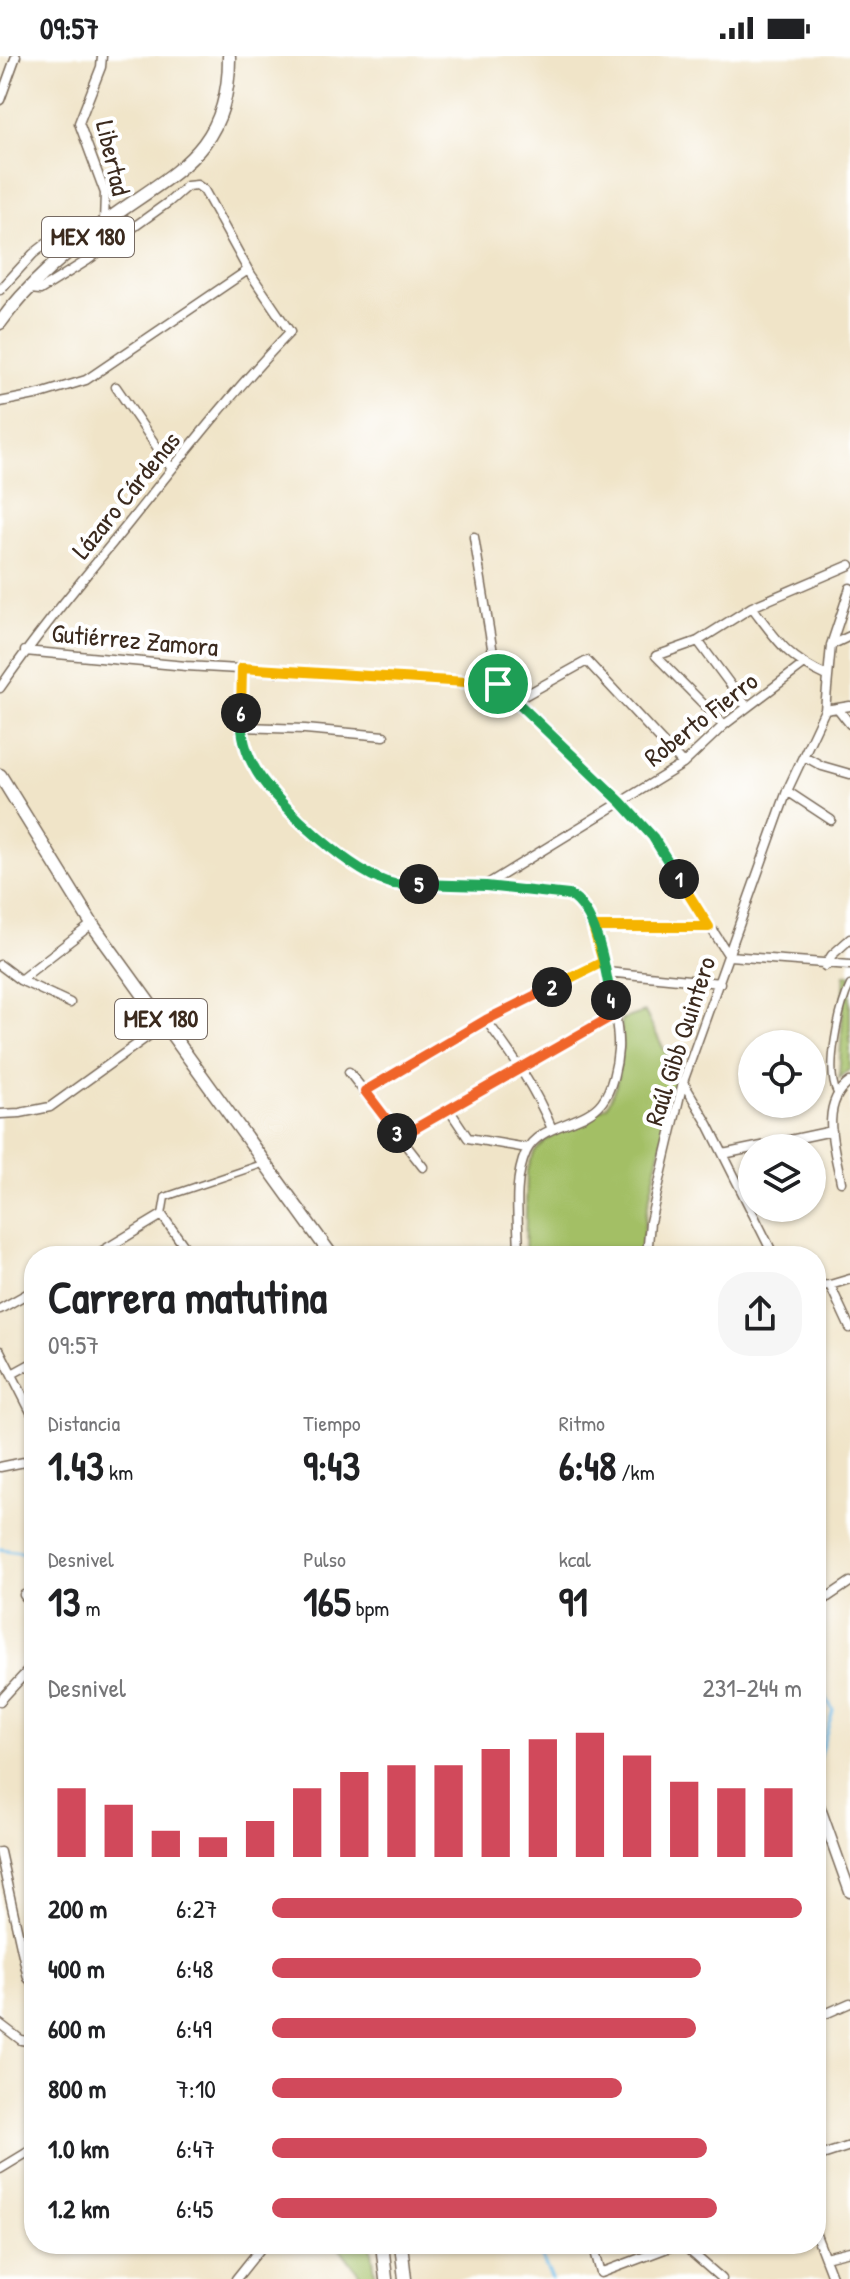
<!DOCTYPE html>
<html lang="es">
<meta charset="utf-8">
<style>
body{margin:0;font-family:"Patrick Hand",sans-serif;background:#f6f6f6;color:#202124;height:100vh;display:flex;flex-direction:column;font-size:30px;white-space:nowrap}
*{box-sizing:border-box;margin:0}
p{font-size:26px;color:#757577}
.icon{flex:none;width:44px;height:44px;fill:none;stroke:currentColor;stroke-width:2;stroke-linecap:round;stroke-linejoin:round}
.map{position:relative;flex:1;overflow:hidden}
.panel{position:absolute;left:24px;top:1190px;width:802px;height:1008px;display:flex;flex-direction:column;background:#fff;border-radius:32px;box-shadow:0 2px 6px #0004}
.panel>*{flex:none}
.buttons{position:absolute;left:738px;top:974px;display:grid;gap:16px}
.buttons a{display:grid;place-items:center;width:88px;height:88px;border-radius:50%;background:#fff;box-shadow:0 2px 6px #0004;font-size:40px}
.pin{position:absolute;display:grid;place-items:center;width:68px;height:68px;color:#fff;margin:-34px;border:4px solid #fff;border-radius:50%;box-shadow:0 2px 8px #0007}
.km{position:absolute;width:40px;height:40px;margin:-20px;border-radius:50%;background:#222;color:#fff;font-size:22px;line-height:40px;text-align:center}
.round{display:grid;place-items:center;flex:none;width:84px;height:84px;border-radius:32px;background:#f6f6f6}
.overview{display:flex;align-items:center;justify-content:space-between;height:136px;padding:0 24px}
h1{font-size:44px;font-weight:700;line-height:60px}
.figures{display:grid;grid-template-columns:repeat(3,1fr);gap:12px;height:136px;padding:8px 24px}
.figures div{display:grid;align-content:center}
.figures b{font-size:40px;font-weight:700}
.figures small{font-size:22px;font-weight:400}
.figures p{font-size:22px}
.chart{height:224px;padding:16px 24px}
.chart p{display:flex;justify-content:space-between}
.chart svg{width:100%;height:144px;margin-top:8px;stroke:#d1495b;stroke-width:6}
ul{padding:0 24px;list-style:none;font-size:26px}
li{display:grid;grid-template-columns:128px 96px 1fr;align-items:center;height:60px}
li i{height:20px;border-radius:10px;background:#d1495b}
.status{display:flex;justify-content:space-between;align-items:center;height:56px;padding:0 40px;background:#fff;direction:ltr}
.status svg{height:22px;fill:currentColor}
.map>svg:first-child{display:block}
.green{fill:#a3bf65;stroke:#6f7442;stroke-width:2}
.lines{fill:none;stroke-linecap:round;stroke-linejoin:round}
.stream{stroke:#72bfec;stroke-width:3}
.pedestrian-casing{stroke:#7a6b5a;stroke-width:9}
.minor-casing{stroke:#7a6b5a;stroke-width:11}
.tertiary-casing{stroke:#7a6b5a;stroke-width:13}
.primary-casing{stroke:#7a6b5a;stroke-width:15}
.pedestrian{stroke:#fff;stroke-width:6}
.minor{stroke:#fff;stroke-width:8}
.tertiary{stroke:#fff;stroke-width:10}
.primary{stroke:#fff;stroke-width:12}
.split-1-casing{stroke:#fff;stroke-width:16}
.split-2-casing{stroke:#fff;stroke-width:16}
.split-3-casing{stroke:#fff;stroke-width:16}
.split-4-casing{stroke:#fff;stroke-width:16}
.split-5-casing{stroke:#fff;stroke-width:16}
.split-6-casing{stroke:#fff;stroke-width:16}
.split-7-casing{stroke:#fff;stroke-width:16}
.split-1{stroke:#22a559;stroke-width:10}
.split-2{stroke:#f5b400;stroke-width:10}
.split-3{stroke:#f0652b;stroke-width:10}
.split-4{stroke:#f0652b;stroke-width:10}
.split-5{stroke:#22a559;stroke-width:10}
.split-6{stroke:#22a559;stroke-width:10}
.split-7{stroke:#f5b400;stroke-width:10}
.labels{text-anchor:middle;stroke-width:8;stroke-linejoin:round;paint-order:stroke}
.shield{fill:#fff;stroke:#766a62;stroke-width:2}
.shield-label{font-size:24px;font-weight:bold;fill:#3b2a1e}
.street-label{font-size:26px;fill:#3b2a1e;stroke:#fff}
</style>
<div class="status"><b>09:57</b><svg viewBox="0 0 49 12"><path d="M0 12V9h3v3zM5 12V6h3v6zM10 12V3h3v9zM15 12V0h3v12zM26 1h20v11H26zM47 4h2v5h-2z"/></svg></div>
<div class="map">
<svg width="850" height="2223" viewBox="0 0 850 2223">
<rect width="100%" height="100%" fill="#fff"/>
<filter id="ink" filterUnits="userSpaceOnUse"><feTurbulence type="fractalNoise" baseFrequency=".0125" numOctaves="2"/><feDisplacementMap in="SourceGraphic" scale="16" xChannelSelector="R" yChannelSelector="G"/><feConvolveMatrix kernelMatrix="1 2 1 2 8 2 1 2 1" color-interpolation-filters="sRGB"/></filter>
<filter id="wash" filterUnits="userSpaceOnUse"><feTurbulence type="fractalNoise" baseFrequency=".006" numOctaves="4" result="noise"/><feDisplacementMap in="SourceGraphic" scale="32" xChannelSelector="R" yChannelSelector="G"/><feGaussianBlur stdDeviation="1.8" result="paint"/><feColorMatrix in="noise" values="0 0 0 0 0 0 0 0 0 0 0 0 0 0 0 0 0 1.4 0 .05"/><feComposite in="paint" operator="in"/></filter>
<g filter="url(#wash)">
<rect width="100%" height="100%" fill="#f0e4c8"/>
<path class="green" d="M845,918H850V1013L839,1022Z
M645,956L677,1019L647,1153L640,1200H525L527,1114L535,1095L550,1081L607,1050L616,1030L622,994L621,964Z
M337,2188H376L371,2189L376,2223H363Z"/>
<g class="lines">
<path class="stream" d="M0,1493L34,1498
M816,1623L833,1654L816,1712
M535,2188L552,2223"/>
</g>
</g>
<g filter="url(#ink)">
<g class="lines">
<defs>
<path id="pedestrian" d="M837,1037C825,1014 839,952 850,929
M162,1159L165,1141L265,1107"/>
<path id="minor" d="M102,0L101,11L79,67L105,137L104,167
M0,44L16,0
M0,234L33,198L60,177
M116,331L172,413
M0,346L40,338L86,324L248,214
M474,481L498,628
M752,551C777,584 787,602 827,620
M698,585L747,651
M831,589L850,580
M25,595L186,610L498,628L540,666L653,781L729,900L850,909
M242,612C242,637 236,668 245,692C262,738 344,812 391,827C409,833 460,829 483,830C511,831 540,836 569,839C597,853 620,962 618,993C617,1009 612,1033 602,1046C585,1069 538,1068 526,1096C512,1127 519,1167 519,1200
M0,632C39,575 84,522 128,468C180,403 232,336 290,276L248,214L204,134L197,129L187,130L170,145L88,204L40,234L30,233
M515,645L587,605L683,708
M825,654L850,650
M839,654L850,668
M724,669L656,600L698,585L752,551L850,509
M241,671L305,673L384,680
M804,700L822,710L850,718
M787,735L831,764
M486,829L683,708L724,669L803,609
M593,871H709
M0,909L20,924L70,947
M825,910L832,899L850,883
M606,916L720,927
M20,924L92,868
M486,964C513,1000 535,1032 552,1073
M349,1016L423,1111
M683,1026L708,1068L774,1200
M365,1035L486,964L603,906
M450,1055L468,1082L527,1092
M0,1058L20,1057L50,1051L165,968
M400,1081L614,959
M752,1092L832,1075
M723,1098L752,1092
M841,1126C835,1094 818,1048 850,1026
M94,1200L162,1159L191,1200
M647,1200L650,1166L683,1026L787,735L825,654L831,589L850,532
M830,1229L850,1272
M816,1230L830,1229L850,1223
M0,1253L34,1234
M0,1295L34,1362
M12,1318L34,1306
M0,1411L34,1404
M24,1539L34,1552
M816,1549L850,1526
M0,1645L34,1608
M0,1796L28,1922L34,1928
M816,1962L850,1947
M0,1968L21,1984L34,1986
M816,2101L850,2090
M0,2113L33,2093
M816,2179L833,2223
M593,2188L601,2217L678,2188
M682,2188L722,2223
M825,2201L850,2195
M236,2223L264,2188"/>
<path id="tertiary" d="M816,1741L850,1836"/>
<path id="primary" d="M0,267C27,229 68,195 105,166C172,116 230,98 229,0
M0,719L92,868L332,1200
M382,2188L386,2223
M401,2188L405,2223"/>
</defs>
<use href="#pedestrian" class="pedestrian-casing"/>
<use href="#minor" class="minor-casing"/>
<use href="#tertiary" class="tertiary-casing"/>
<use href="#primary" class="primary-casing"/>
<use href="#pedestrian" class="pedestrian"/>
<use href="#minor" class="minor"/>
<use href="#tertiary" class="tertiary"/>
<use href="#primary" class="primary"/>
</g>
</g>
<g class="lines" filter="url(#ink)">
<defs>
<path id="split-1" d="M498,628L621,746L653,781L679,823"/>
<path id="split-2" d="M552,931L603,906L593,871H709L679,823"/>
<path id="split-3" d="M397,1077L365,1035L486,964L552,931"/>
<path id="split-4" d="M397,1077L400,1081L614,959L611,944"/>
<path id="split-5" d="M419,828L486,830L569,839C597,853 606,915 611,944"/>
<path id="split-6" d="M241,657C241,678 245,697 257,716C277,749 356,821 394,828C402,829 411,828 419,828"/>
<path id="split-7" d="M241,657L242,612L498,628"/>
</defs>
<use href="#split-1" class="split-1-casing"/>
<use href="#split-2" class="split-2-casing"/>
<use href="#split-3" class="split-3-casing"/>
<use href="#split-4" class="split-4-casing"/>
<use href="#split-5" class="split-5-casing"/>
<use href="#split-6" class="split-6-casing"/>
<use href="#split-7" class="split-7-casing"/>
<use href="#split-1" class="split-1"/>
<use href="#split-2" class="split-2"/>
<use href="#split-3" class="split-3"/>
<use href="#split-4" class="split-4"/>
<use href="#split-5" class="split-5"/>
<use href="#split-6" class="split-6"/>
<use href="#split-7" class="split-7"/>
</g>
<g class="labels">
<g class="shield">
<rect x="42" y="161" width="92" height="40" rx="6"/>
<rect x="115" y="943" width="92" height="40" rx="6"/>
</g>
<g class="shield-label">
<text x="88" y="189">MEX 180</text>
<text x="161" y="971">MEX 180</text>
</g>
<g class="street-label">
<text transform="translate(113 102) rotate(77)" y="9">Libertad</text>
<text transform="translate(126 439) rotate(-51)" y="9">Lázaro Cárdenas</text>
<text transform="translate(135 584) rotate(5)" y="9">Gutiérrez Zamora</text>
<text transform="translate(701 663) rotate(-38)" y="9">Roberto Fierro</text>
<text transform="translate(680 985) rotate(-72)" y="9">Raúl Gibb Quintero</text>
</g>
</g>
</svg>
<div class="buttons">
<a><svg class="icon" aria-label="locate" viewBox="0 0 24 24"><circle cx="12" cy="12" r="6"/><path d="M12 2v4M12 18v4M2 12h4M18 12h4"/></svg></a>
<a><svg class="icon" aria-label="layers" viewBox="0 0 24 24"><path d="M12 4l9 5-9 5-9-5zM3 14l9 5 9-5"/></svg></a>
</div>
<div class="pin" style="left:498px;top:628px;background:#1e9e55"><svg class="icon" aria-label="arrive" viewBox="0 0 24 24"><path d="M6 21V4h12l-3 4 3 4H6"/></svg></div>
<b class="km" style="left:679px;top:823px">1</b>
<b class="km" style="left:552px;top:931px">2</b>
<b class="km" style="left:397px;top:1077px">3</b>
<b class="km" style="left:611px;top:944px">4</b>
<b class="km" style="left:419px;top:828px">5</b>
<b class="km" style="left:241px;top:657px">6</b>
<section class="panel">
<div class="overview"><div><h1>Carrera matutina</h1><p>09:57</p></div><a class="round"><svg class="icon" aria-label="share" viewBox="0 0 24 24"><path d="M12 15V3M7 8l5-5 5 5M5 13v7h14v-7"/></svg></a></div>
<div class="figures">
<div><p>Distancia</p><b>1.43<small> km</small></b></div>
<div><p>Tiempo</p><b>9:43</b></div>
<div><p>Ritmo</p><b>6:48<small> /km</small></b></div>
</div>
<div class="figures">
<div><p>Desnivel</p><b>13<small> m</small></b></div>
<div><p>Pulso</p><b>165<small> bpm</small></b></div>
<div><p>kcal</p><b>91</b></div>
</div>
<div class="chart"><p><span>Desnivel</span>231–244 m</p>
<svg viewBox="0 0 160 44" preserveAspectRatio="none"><path d="M5 44V23M15 44V28M25 44V36M35 44V38M45 44V33M55 44V23M65 44V18M75 44V16M85 44V16M95 44V11M105 44V8M115 44V6M125 44V13M135 44V21M145 44V23M155 44V23"/></svg>
</div>
<ul>
<li><b>200 m</b>6:27<i style="width:100%"></i></li>
<li><b>400 m</b>6:48<i style="width:81%"></i></li>
<li><b>600 m</b>6:49<i style="width:80%"></i></li>
<li><b>800 m</b>7:10<i style="width:66%"></i></li>
<li><b>1.0 km</b>6:47<i style="width:82%"></i></li>
<li><b>1.2 km</b>6:45<i style="width:84%"></i></li>
</ul>
</section>
</div>
